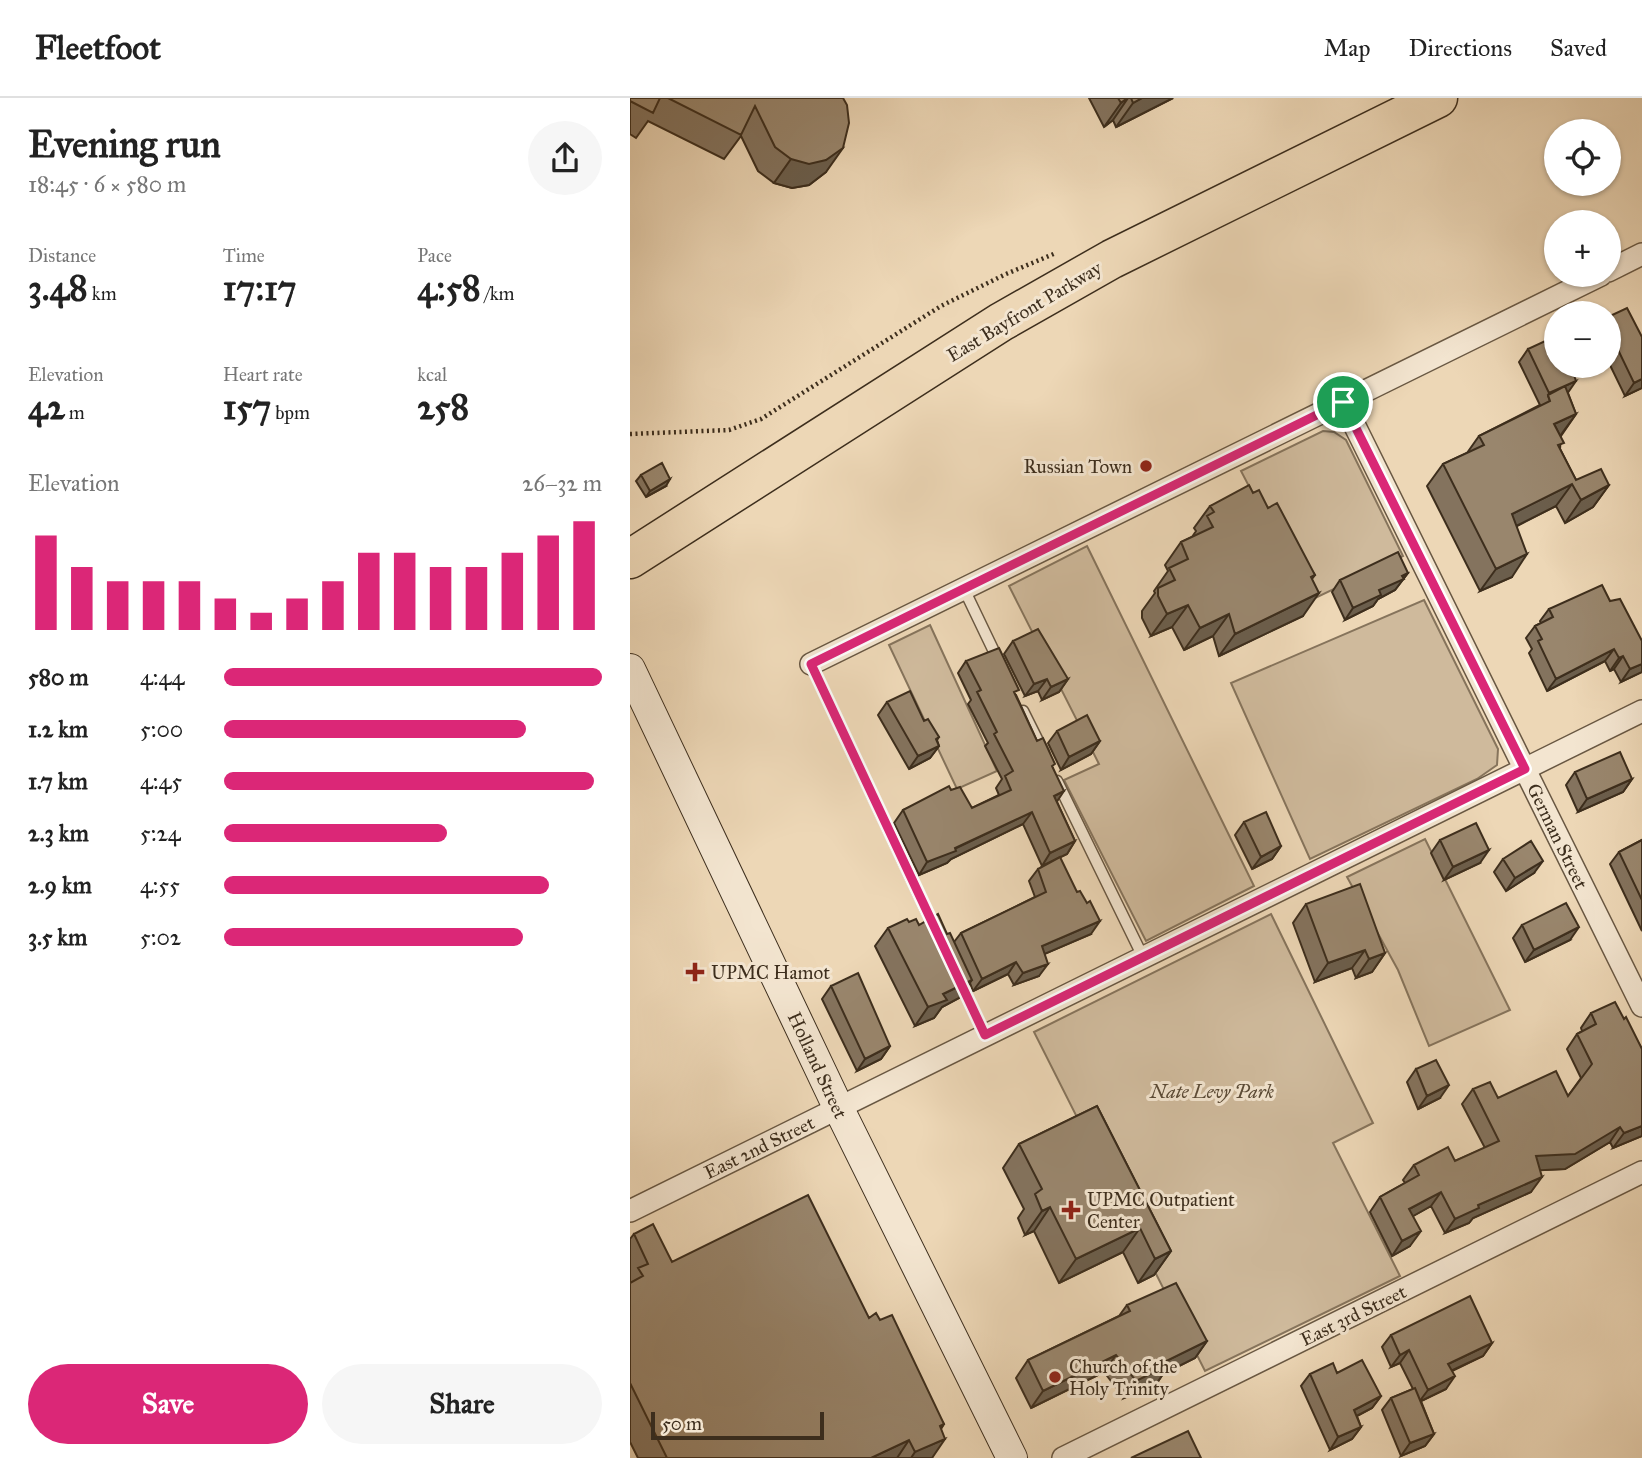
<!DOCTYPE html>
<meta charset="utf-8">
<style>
body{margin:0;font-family:"IM FELL Great Primer",serif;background:#f6f6f6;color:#222;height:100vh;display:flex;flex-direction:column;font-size:26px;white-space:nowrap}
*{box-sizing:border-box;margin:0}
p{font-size:23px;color:#767676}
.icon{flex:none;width:38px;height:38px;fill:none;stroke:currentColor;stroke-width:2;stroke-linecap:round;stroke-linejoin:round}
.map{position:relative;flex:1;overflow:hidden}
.drawer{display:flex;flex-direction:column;background:#fff;width:630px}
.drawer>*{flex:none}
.fabs{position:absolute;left:914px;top:21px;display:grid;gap:14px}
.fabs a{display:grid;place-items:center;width:77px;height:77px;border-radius:50%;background:#fff;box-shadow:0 2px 5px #0004;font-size:35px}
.scale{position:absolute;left:21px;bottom:18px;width:173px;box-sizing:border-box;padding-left:7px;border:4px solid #3d2e1d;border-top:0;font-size:19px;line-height:24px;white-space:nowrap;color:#3d2e1d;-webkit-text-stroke:5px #f3e5d0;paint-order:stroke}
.pin{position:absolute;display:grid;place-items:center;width:60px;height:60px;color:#fff;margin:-30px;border:4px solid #fff;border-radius:50%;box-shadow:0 2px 7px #0007}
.round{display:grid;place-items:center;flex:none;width:74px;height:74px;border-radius:37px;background:#f6f6f6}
.overview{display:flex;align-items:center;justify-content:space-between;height:119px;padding:0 28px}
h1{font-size:38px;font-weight:800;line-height:52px}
.stats{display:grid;grid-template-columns:repeat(3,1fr);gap:10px;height:119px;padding:7px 28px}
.stats div{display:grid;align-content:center}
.stats b{font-size:35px;font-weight:800}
.stats small{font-size:19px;font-weight:400}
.stats p{font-size:19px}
.chart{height:196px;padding:14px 28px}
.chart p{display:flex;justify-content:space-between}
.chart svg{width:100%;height:126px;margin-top:7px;stroke:#db2777;stroke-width:6}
.action{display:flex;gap:14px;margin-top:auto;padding:14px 28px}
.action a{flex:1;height:80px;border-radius:42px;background:#db2777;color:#fff;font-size:28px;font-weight:800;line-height:80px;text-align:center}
.action a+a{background:#f6f6f6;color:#222}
ul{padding:0 28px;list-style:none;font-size:23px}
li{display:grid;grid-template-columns:112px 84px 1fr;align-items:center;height:52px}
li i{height:18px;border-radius:9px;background:#db2777}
header{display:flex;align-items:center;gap:42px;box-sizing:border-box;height:98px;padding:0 35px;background:#fff;border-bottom:2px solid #e0e0e0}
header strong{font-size:33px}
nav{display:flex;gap:38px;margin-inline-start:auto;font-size:24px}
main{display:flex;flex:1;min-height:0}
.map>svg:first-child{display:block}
.green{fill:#cfba9c;stroke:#86745c;stroke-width:2}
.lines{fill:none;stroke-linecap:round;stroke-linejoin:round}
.lane-casing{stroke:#695843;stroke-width:13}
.street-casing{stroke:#695843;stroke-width:24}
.secondary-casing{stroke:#3d2e1d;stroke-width:32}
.highway-casing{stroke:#3d2e1d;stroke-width:41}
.path{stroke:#3d2e1d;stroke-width:4.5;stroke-dasharray:2 3.5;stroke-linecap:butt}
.lane{stroke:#f3e5d0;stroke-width:10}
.street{stroke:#f3e5d0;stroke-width:21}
.secondary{stroke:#f3e5d0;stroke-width:30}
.highway{stroke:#edd7b6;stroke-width:38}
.wall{fill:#84735e;stroke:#3d2e1d;stroke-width:2}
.shaded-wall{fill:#6b5e4c;stroke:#3d2e1d;stroke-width:2}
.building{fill:#99866d;stroke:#3d2e1d;stroke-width:2}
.route-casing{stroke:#fff;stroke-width:14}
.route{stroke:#db2777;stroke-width:9}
.poi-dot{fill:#8f2418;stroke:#f3e5d0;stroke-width:2.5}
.labels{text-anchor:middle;stroke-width:6;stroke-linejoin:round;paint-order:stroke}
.street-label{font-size:19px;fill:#3d2e1d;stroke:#f3e5d0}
.poi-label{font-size:19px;fill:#3d2e1d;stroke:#f3e5d0;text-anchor:start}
.park-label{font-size:19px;font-style:italic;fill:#5a4a36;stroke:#f3e5d0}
</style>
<header>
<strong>Fleetfoot</strong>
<nav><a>Map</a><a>Directions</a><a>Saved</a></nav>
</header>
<main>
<section class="drawer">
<div class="overview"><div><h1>Evening run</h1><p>18:45 · 6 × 580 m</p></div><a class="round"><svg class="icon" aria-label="share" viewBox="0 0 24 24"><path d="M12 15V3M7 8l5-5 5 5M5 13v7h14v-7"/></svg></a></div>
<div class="stats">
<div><p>Distance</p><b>3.48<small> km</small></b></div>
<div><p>Time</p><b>17:17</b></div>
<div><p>Pace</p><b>4:58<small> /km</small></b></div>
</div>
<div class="stats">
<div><p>Elevation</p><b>42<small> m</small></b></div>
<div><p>Heart rate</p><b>157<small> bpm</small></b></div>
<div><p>kcal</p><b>258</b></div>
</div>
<div class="chart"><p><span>Elevation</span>26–32 m</p>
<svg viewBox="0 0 160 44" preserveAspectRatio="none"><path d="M5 44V11M15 44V22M25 44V27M35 44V27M45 44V27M55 44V33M65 44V38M75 44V33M85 44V27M95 44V17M105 44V17M115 44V22M125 44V22M135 44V17M145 44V11M155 44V6"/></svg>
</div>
<ul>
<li><b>580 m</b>4:44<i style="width:100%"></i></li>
<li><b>1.2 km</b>5:00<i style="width:80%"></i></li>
<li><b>1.7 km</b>4:45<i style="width:98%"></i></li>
<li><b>2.3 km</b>5:24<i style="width:59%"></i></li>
<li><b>2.9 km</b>4:55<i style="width:86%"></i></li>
<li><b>3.5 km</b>5:02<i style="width:79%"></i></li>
</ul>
<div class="action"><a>Save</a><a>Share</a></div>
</section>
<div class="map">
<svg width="1012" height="1360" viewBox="0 0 1012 1360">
<rect width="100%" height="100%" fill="#edd7b6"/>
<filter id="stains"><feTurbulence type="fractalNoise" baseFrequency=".00286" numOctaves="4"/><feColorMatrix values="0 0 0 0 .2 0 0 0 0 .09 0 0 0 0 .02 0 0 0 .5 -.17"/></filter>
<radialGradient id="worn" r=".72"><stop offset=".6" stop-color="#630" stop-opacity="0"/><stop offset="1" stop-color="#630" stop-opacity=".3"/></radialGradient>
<path class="green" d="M693,333L704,334L716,342L773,458L679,503L611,373Z
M457,448L624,788L516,843L434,682L469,666L379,488Z
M794,502L868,651L867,667L847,681L680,761L601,585Z
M300,527L367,673L327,691L259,547Z
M795,741L880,912L799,948L768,872L717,779Z
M641,816L743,1025L703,1045L770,1178L575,1273L404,934Z"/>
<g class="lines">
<defs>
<path id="lane" d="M334,491L369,564
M181,566L306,833
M393,613L414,655
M427,683L513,859
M329,882L355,937"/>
<path id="street" d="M978,173L1012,156
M713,304L1012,908
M181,566L971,177
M0,1113L1012,613
M433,1360L1012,1074"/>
<path id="secondary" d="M0,571L208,1009L382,1360"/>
<path id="highway" d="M0,461L371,224L482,161L808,0"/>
</defs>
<use href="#lane" class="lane-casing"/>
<use href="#street" class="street-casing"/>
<use href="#secondary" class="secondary-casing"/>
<use href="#highway" class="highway-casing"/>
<path class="path" d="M0,336L99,332L131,321L311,208L376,176L426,155"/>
<use href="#lane" class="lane"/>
<use href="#street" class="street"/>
<use href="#secondary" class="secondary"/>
<use href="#highway" class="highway"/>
</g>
<path class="wall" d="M0,0H213L196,74L179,87L162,90L144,85L128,73L111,38L94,61L18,23L6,40L0,36Z
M459,0H543L486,29L483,22L474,29Z
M978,219L1012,239V290L995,298L978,263Z
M898,251L938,295L946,316L931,338L930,351L946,382L979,387L963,409L935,425L926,408L887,428L882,479L850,493L797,388L813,366L837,355L849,338L910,307L889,264Z
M11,377L36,388L16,399L6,383Z
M623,395L638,410L685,477L682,481L673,518L589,558L583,538L554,552L542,529L521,538L512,520V513L525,495L524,493L538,473L535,467L551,444L562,439L566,433L564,430L580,408Z
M778,475L765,492L748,501L743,508L715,522L702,494L710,482Z
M980,503L1012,543V574L991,584L984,571L980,573L975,563L917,593L899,555L902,551L896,540L905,528L911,525L910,523L919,511Z
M383,543L438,581L429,594L412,602L408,593L395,598L374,556Z
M336,563L386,597L407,643L423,670L427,704L445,743L437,756L412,768L393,726L321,761L317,765L289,777L264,725L273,712L321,692L342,710L369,697L366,690L372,681L355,648L358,645L338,606L341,602L328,575Z
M257,604L294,623L309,639L307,642L309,648L300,660L279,671L248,617Z
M427,633L470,643L461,656L431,672L418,645Z
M945,674L1002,681L993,694L948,714L936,687Z
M614,724L651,748L642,761L622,771L605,737Z
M810,742L850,765L814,782L801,755Z
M1012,742V833L980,766L989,754Z
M873,761L904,775L876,793L864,774Z
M408,771L461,836L414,856L409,878L384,887L378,876L343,893L340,885L329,900L312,909L304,920L285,928L245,848L258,830L279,824L317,836L324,844L331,835L405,799L399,783Z
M676,806L755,855L742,874L726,880L722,870L685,884L663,825Z
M892,827L940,842L895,864L883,840Z
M201,888L260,948L251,961L227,973L192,901Z
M961,915L994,921L1012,951V1038L983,1050L980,1044L935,1071L910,1072L901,1094L843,1120L839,1125L815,1135L801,1108L783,1118L780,1148L762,1158L740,1114L750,1099L775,1085L773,1082L784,1067L825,1063L855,1050L832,1006L843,991L868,1000L938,998L951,980L937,951L947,936L952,933L951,930Z
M786,971L810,1000L788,1011L777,984Z
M467,1008L541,1153L524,1177L508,1185L493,1154L429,1185L404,1133L395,1137L388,1120L394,1111L373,1070L389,1046Z
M4,1136L42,1164L239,1220L314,1326L311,1331L302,1360H8L0,1344V1141Z
M497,1207L577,1243L565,1260L533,1276L527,1285L494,1300L474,1274L401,1310L386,1280L398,1262L489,1218Z
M761,1237L862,1245L853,1258L822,1273L816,1291L791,1303L804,1336L795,1348L771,1358L752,1312L761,1300L783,1291L770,1265L761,1269L752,1249Z
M707,1275L751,1298L742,1310L727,1318L731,1329L722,1341L700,1352L671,1288L680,1276Z"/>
<path class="shaded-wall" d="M497,0H498L483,22L474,29L491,5Z
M512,0H543L486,29L503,5Z
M213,50L196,74L179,87L162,90L144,85L161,61Z
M1012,281V290L995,298L1004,285Z
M946,283L937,296L920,303L918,298L919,295Z
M946,316L930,338L924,326Z
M40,381L36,388L16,399L20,393Z
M942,386L926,408L866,438L882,416Z
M979,387L963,409L935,425L951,402Z
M897,456L882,479L850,493L866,471Z
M778,475L765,492L748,501L743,508L715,522L723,510L749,492L772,478Z
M689,495L673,518L589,558L605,536Z
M558,507L542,529L521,538L537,516Z
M599,516L583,538L554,552L570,530Z
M984,551L975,563L917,593L926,581Z
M993,558L984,571L980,573L989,560Z
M1012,566V574L991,584L1000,571Z
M417,581L408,593L395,598L404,586Z
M438,581L429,594L412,602L421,589Z
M470,643L461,656L431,672L439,659Z
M309,648L300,660L279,671L288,658Z
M1002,681L993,694L948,714L957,701Z
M434,693L426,705L424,698Z
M402,714L393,726L321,761L317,765L289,777L297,764Z
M445,743L437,756L412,768L420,755Z
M651,748L642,761L622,771L631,759Z
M859,752L850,765L814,782L823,769Z
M913,763L904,775L876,793L885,780Z
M470,823L461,836L403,861L412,848Z
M949,829L940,842L895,864L904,852Z
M735,852L722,870L685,884L698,865Z
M755,855L742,874L726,880L739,861Z
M386,864L378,876L343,893L352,881Z
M418,866L409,878L384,887L393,875Z
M342,882L329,900L312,909L304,920L285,928L298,909L313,896Z
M260,948L251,961L227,973L235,961Z
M819,987L810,1000L788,1011L797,998Z
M1012,1028V1038L983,1050L994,1035Z
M990,1029L980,1044L935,1071L896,1073L906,1058Z
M912,1079L901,1094L843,1120L839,1125L815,1135L825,1121L848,1107Z
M811,1094L801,1108L769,1126L779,1111Z
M420,1109L404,1133L395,1137L412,1113Z
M510,1130L493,1154L429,1185L446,1161Z
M791,1133L780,1148L762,1158L772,1143Z
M541,1153L524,1177L508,1185L525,1161Z
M577,1243L565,1260L533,1276L527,1285L494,1300L506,1283L536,1263Z
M862,1245L853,1258L810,1278L818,1266Z
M779,1252L770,1265L761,1269L770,1257Z
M486,1257L474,1274L401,1310L413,1293Z
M825,1278L816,1291L789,1304L798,1292Z
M751,1298L742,1310L715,1324L724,1312Z
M314,1326L298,1348L315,1341L302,1360H281L285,1354L310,1328Z
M731,1329L722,1341L700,1352L708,1339Z
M804,1336L795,1348L771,1358L780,1345Z
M279,1342L267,1360H241Z"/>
<path class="building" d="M0,0H30L23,15L0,3Z
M38,0H213L217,7L219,25L213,50L196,62L179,66L161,61L145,49L125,8L111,37Z
M488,0H497L491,5Z
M501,0H512L503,5Z
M997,210L1012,239V281L1004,285L978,231V219Z
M926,238V268H941L946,283L919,295L898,251Z
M935,288L946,316L924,326L934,345L928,347L946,382L971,371L979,387L951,402L942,386L882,416L897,456L866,471L813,366L854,347L849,338L920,303L918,297Z
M32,365L40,381L20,393L11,377Z
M619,387L623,395L629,392L638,410L647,405L685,477L681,479L689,495L605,536L599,516L570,530L558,507L537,516L528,498V490L545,482L539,470L558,461L551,444L583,429L577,418L584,414L580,408Z
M768,454L778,475L772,478L774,481L749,492L751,497L723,510L710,482Z
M972,487L980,503L990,501L1012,543V566L1000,571L993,558L989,560L984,551L926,581L908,543L912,541L905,528L923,519L919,511Z
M408,531L438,581L421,589L417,581L404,586L383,543Z
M369,550L389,592L384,594L407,643L413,640L425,666L422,668L434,693L424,698L445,743L420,755L402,714L325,750L326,753L297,764L273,712L319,688L321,692L330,689L342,710L381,692L375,678L383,673L364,636L367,634L347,594L351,592L336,563Z
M280,593L294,623L298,621L309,639L306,641L309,648L288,658L257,604Z
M457,617L470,643L439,659L427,633Z
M990,654L1002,681L957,701L945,674Z
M636,714L651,748L631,759L614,724Z
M846,725L859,752L823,769L810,742Z
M1012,742V802L989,754Z
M901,743L913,763L885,780L873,761Z
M430,759L447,794L450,793L457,805L460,803L470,823L412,848L418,866L393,875L386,864L352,881L331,835L416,794L408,771Z
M730,786L755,855L739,861L735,852L698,865L676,806Z
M936,805L949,829L904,852L892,827Z
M308,816L317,836L320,835L342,882L313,896L317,902L298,909L258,830L277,821L279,824L286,821L289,827Z
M228,875L260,948L235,961L201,888Z
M985,904L994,921L996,919L1012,951V1028L994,1035L990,1029L945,1056L906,1058L912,1079L848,1107L849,1110L825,1121L811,1094L779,1111L791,1133L772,1143L750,1099L789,1077L784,1067L818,1049L825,1063L869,1043L843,991L860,984L868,1000L926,973L938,998L962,966L947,936L966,926L961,915Z
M806,962L819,987L797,998L786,971Z
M467,1008L541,1153L525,1161L510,1130L446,1161L420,1109L412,1113L405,1096L412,1091L389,1046Z
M178,1097L239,1220L246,1215L250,1222L262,1217L314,1326L310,1328L315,1341L285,1354L279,1342L241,1360H37L0,1285V1185L13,1178L8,1170L18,1166L4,1136L23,1126L42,1164Z
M546,1185L577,1243L536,1263L539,1267L506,1283L486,1257L413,1293L398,1262L500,1213L497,1207Z
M840,1198L862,1245L818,1266L825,1278L798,1292L779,1252L770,1257L761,1237Z
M732,1262L751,1298L724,1312L731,1329L708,1339L680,1276L703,1265L707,1275Z
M785,1290L804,1336L780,1345L761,1300Z
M558,1333L571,1360H501Z"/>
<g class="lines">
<defs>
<path id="route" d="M713,304L895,671L355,937L181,566Z"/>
</defs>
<use href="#route" class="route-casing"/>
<use href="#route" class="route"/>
</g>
<g class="poi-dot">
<circle cx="516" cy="368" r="7"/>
<path d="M61.5 863.5h7v7h7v7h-7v7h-7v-7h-7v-7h7z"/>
<path d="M437.5 1101.5h7v7h7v7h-7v7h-7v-7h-7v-7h7z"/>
<circle cx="425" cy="1279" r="7"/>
</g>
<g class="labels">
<g class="street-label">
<text transform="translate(394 213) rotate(-31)" y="7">East Bayfront Parkway</text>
<text transform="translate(928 738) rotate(64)" y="7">German Street</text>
<text transform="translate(188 967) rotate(65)" y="7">Holland Street</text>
<text transform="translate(129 1049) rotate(-26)" y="7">East 2nd Street</text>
<text transform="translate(723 1217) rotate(-26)" y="7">East 3rd Street</text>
</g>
<g class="poi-label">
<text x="502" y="375" text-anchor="end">Russian Town</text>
<text x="81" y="881">UPMC Hamot</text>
<text x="457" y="1108">UPMC Outpatient<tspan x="457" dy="22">Center</tspan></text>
<text x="439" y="1275">Church of the<tspan x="439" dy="22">Holy Trinity</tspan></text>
</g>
<g class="park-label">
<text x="582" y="1000">Nate Levy Park</text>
</g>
</g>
<rect width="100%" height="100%" filter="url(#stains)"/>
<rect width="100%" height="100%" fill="url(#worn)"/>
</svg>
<div class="fabs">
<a><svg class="icon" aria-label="locate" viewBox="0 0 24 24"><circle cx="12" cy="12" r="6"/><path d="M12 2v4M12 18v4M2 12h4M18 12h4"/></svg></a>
<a>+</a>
<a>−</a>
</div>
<div class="scale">50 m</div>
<div class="pin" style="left:713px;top:304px;background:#1e9e55"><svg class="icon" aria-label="arrive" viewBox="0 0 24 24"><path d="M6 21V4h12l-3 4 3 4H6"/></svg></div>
</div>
</main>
